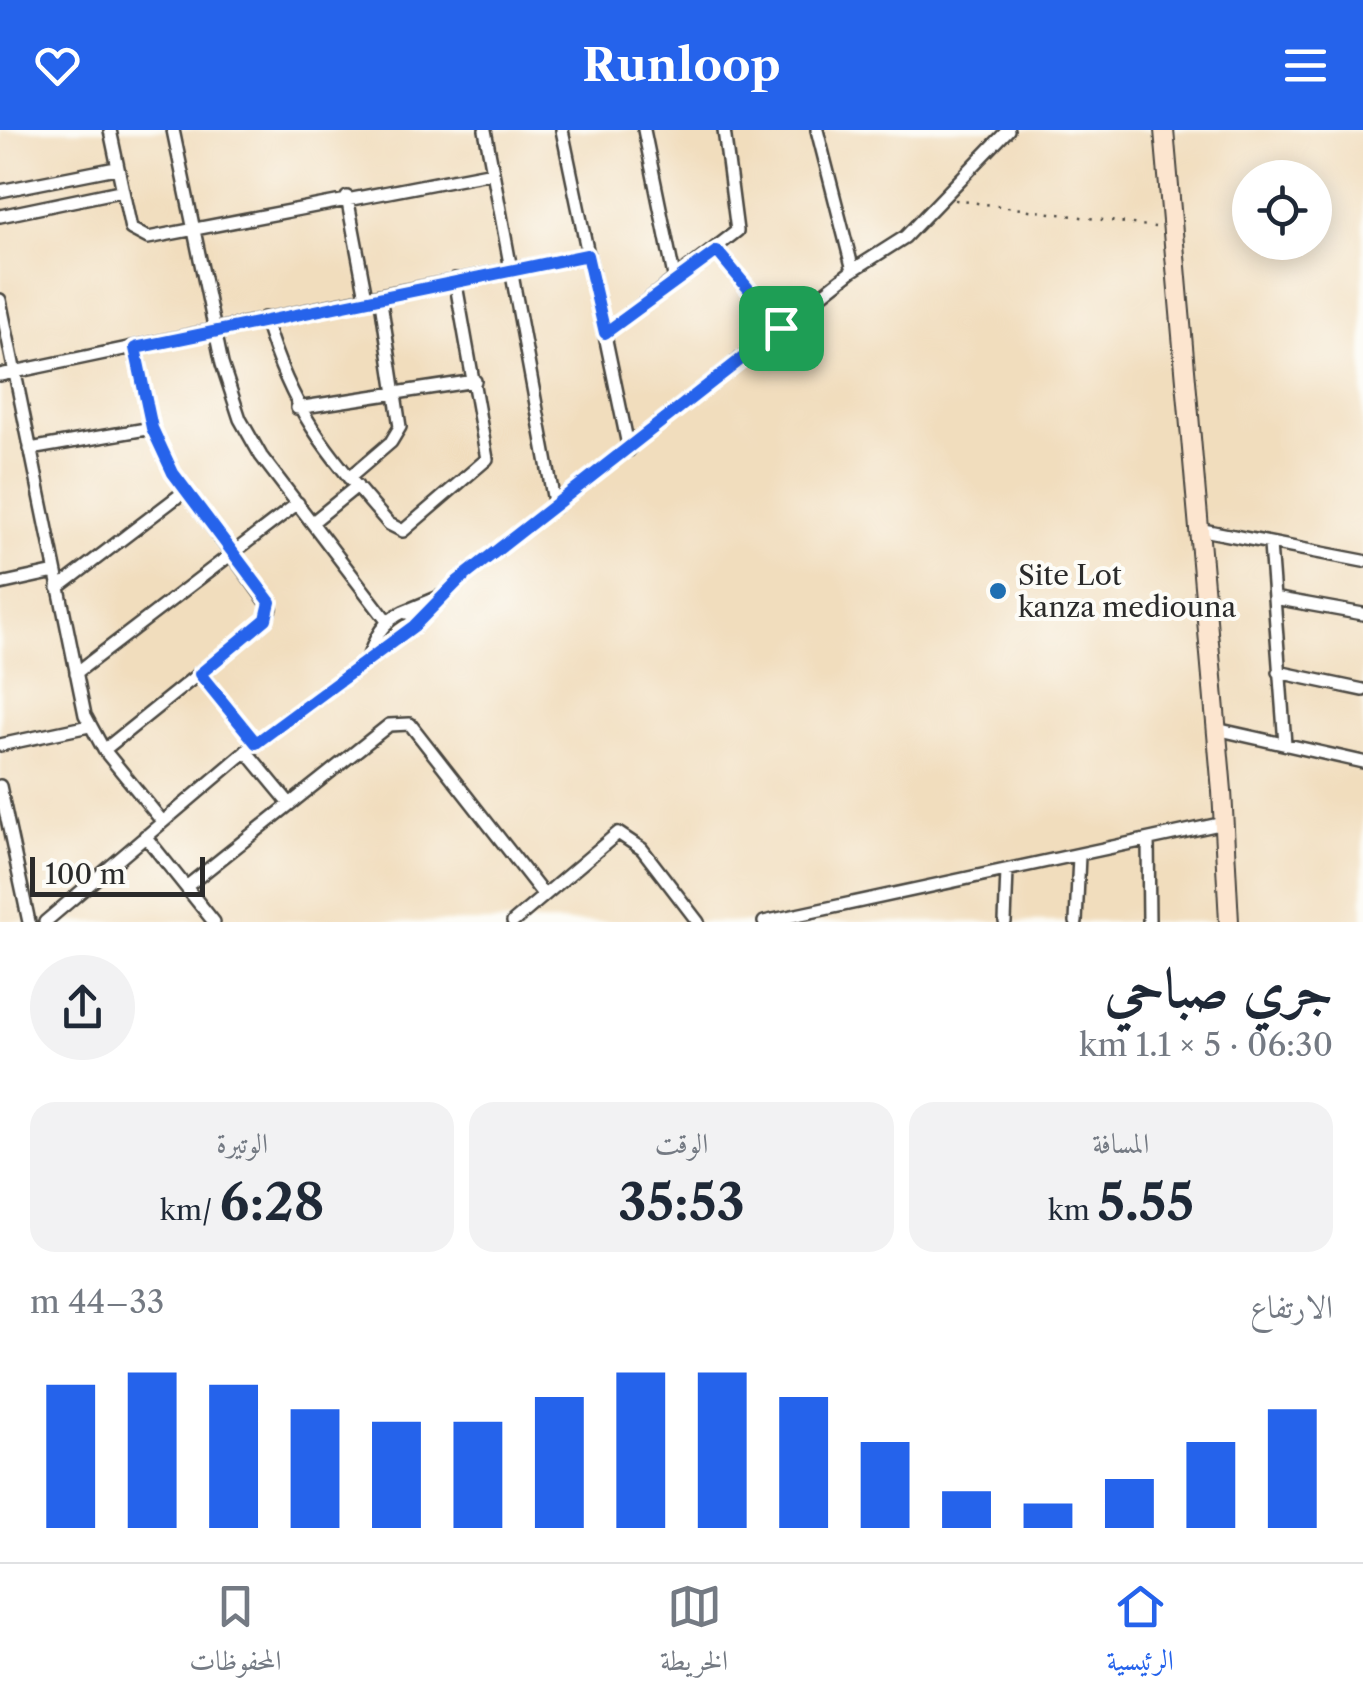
<!DOCTYPE html>
<html lang="ar">
<meta charset="utf-8">
<style>
body{margin:0;font-family:"Libre Caslon Text",Amiri,serif;background:#f2f2f3;color:#1f2937;direction:rtl;height:100vh;display:flex;flex-direction:column;font-size:38px;white-space:nowrap}
*{box-sizing:border-box;margin:0}
p{font-size:32px;color:#747a83}
.icon{flex:none;width:55px;height:55px;fill:none;stroke:currentColor;stroke-width:2;stroke-linecap:round;stroke-linejoin:round}
.map{position:relative;height:792px;overflow:hidden;direction:ltr}
.panel{display:flex;flex-direction:column;background:#fff;flex:1}
.panel>*{flex:none}
.fabs{position:absolute;left:1232px;top:30px;display:grid;gap:20px}
.fabs a{display:grid;place-items:center;width:100px;height:100px;border-radius:50%;background:#fff;box-shadow:0 5px 25px #0003;font-size:50px}
.scale{position:absolute;left:30px;bottom:25px;width:175px;box-sizing:border-box;padding-left:10px;border:5px solid #2b2b2b;border-top:0;font-size:28px;line-height:35px;white-space:nowrap;color:#2b2b2b;-webkit-text-stroke:8px #fdfcf7;paint-order:stroke}
.pin{position:absolute;display:grid;place-items:center;width:85px;height:85px;color:#fff;margin:-42px;border-radius:20px;box-shadow:0 5px 15px #0006}
.round{display:grid;place-items:center;flex:none;width:105px;height:105px;border-radius:52px;background:#f2f2f3}
.headline{display:flex;align-items:center;justify-content:space-between;height:170px;padding:0 30px}
h1{font-size:55px;font-weight:800;line-height:75px}
.figures{display:grid;grid-template-columns:repeat(3,1fr);gap:15px;height:170px;padding:10px 30px}
.figures div{display:grid;align-content:center;border-radius:25px;background:#f2f2f3;text-align:center}
.figures b{font-size:50px;font-weight:800}
.figures small{font-size:28px;font-weight:400}
.figures p{font-size:28px}
.chart{height:280px;padding:20px 30px}
.chart p{display:flex;justify-content:space-between}
.chart svg{width:100%;height:180px;margin-top:10px;stroke:#2563eb;stroke-width:6}
header{display:flex;justify-content:space-between;align-items:center;height:130px;padding:0 30px;background:#2563eb;color:#fff;font-size:45px;font-weight:800}
.tabs{display:flex;justify-content:space-around;align-items:center;height:140px;border-top:2px solid #e0e1e3;background:#fff;font-size:28px;color:#747a83}
.tabs a{display:grid;justify-items:center;gap:5px}
.tabs .selected{color:#2563eb}
.map>svg:first-child{display:block}
.lines{fill:none;stroke-linecap:round;stroke-linejoin:round}
.street-casing{stroke:#494641;stroke-width:16}
.secondary-casing{stroke:#494641;stroke-width:22}
.path{stroke:#494641;stroke-width:2.5;stroke-dasharray:2.5 8;stroke-linecap:butt}
.street{stroke:#fff;stroke-width:11}
.secondary{stroke:#fce5cf;stroke-width:18}
.route-casing{stroke:#fff;stroke-width:20}
.route{stroke:#2563eb;stroke-width:12}
.poi-dot{fill:#1f6fb2;stroke:#fdfcf7;stroke-width:4}
.labels{text-anchor:middle;stroke-width:8;stroke-linejoin:round;paint-order:stroke}
.poi-label{font-size:28px;fill:#2b2b2b;stroke:#fdfcf7;text-anchor:start}
</style>
<header><svg class="icon" aria-label="menu" viewBox="0 0 24 24"><path d="M4 6h16M4 12h16M4 18h16"/></svg>Runloop<svg class="icon" aria-label="heart" viewBox="0 0 24 24"><path d="M12 20l-8-8c-3-5 5-10 8-4 3-6 11-1 8 4z"/></svg></header>
<div class="map">
<svg width="1363" height="792" viewBox="0 0 1363 792">
<rect width="100%" height="100%" fill="#fdfcf7"/>
<filter id="ink" filterUnits="userSpaceOnUse"><feTurbulence type="fractalNoise" baseFrequency=".01" numOctaves="2"/><feDisplacementMap in="SourceGraphic" scale="20" xChannelSelector="R" yChannelSelector="G"/><feConvolveMatrix kernelMatrix="1 2 1 2 8 2 1 2 1" color-interpolation-filters="sRGB"/></filter>
<filter id="wash" filterUnits="userSpaceOnUse"><feTurbulence type="fractalNoise" baseFrequency=".0048" numOctaves="4" result="noise"/><feDisplacementMap in="SourceGraphic" scale="40" xChannelSelector="R" yChannelSelector="G"/><feGaussianBlur stdDeviation="2.25" result="paint"/><feColorMatrix in="noise" values="0 0 0 0 0 0 0 0 0 0 0 0 0 0 0 0 0 1.4 0 .05"/><feComposite in="paint" operator="in"/></filter>
<g filter="url(#wash)">
<rect width="100%" height="100%" fill="#f1ddbd"/>
</g>
<g filter="url(#ink)">
<g class="lines">
<defs>
<path id="street" d="M110,0L131,99L148,108L493,42L555,377
M173,0L222,234L240,289L261,326L387,491
M485,0L493,42
M562,0L629,320
M644,0L675,151
M817,0L853,140
M0,61L116,38
M347,67L366,167
M0,86L120,61
M717,121L781,198
M380,165L587,125
M0,170L85,585L104,620L162,691
M264,188C293,284 325,320 389,394L403,401L487,329L455,149
M605,203L737,101L724,0
M0,245L380,165L400,297L391,312L349,348
M297,278L475,251
M30,319L152,298
M314,391L357,356
M1198,399L1363,431
M1270,415L1285,614
M0,454L55,442
M58,458L185,361
M1274,468L1363,484
M403,482L444,465
M414,496L458,451L506,413L853,140L905,107L1008,0
M1278,542L1363,560
M76,543L298,373
M200,544L256,613
M1216,599L1363,632
M0,615L89,596
M104,620L263,492L271,478L173,343L152,298L135,218
M246,621L290,674
M0,656L29,792
M145,706L214,792
M1148,710L1149,792
M186,757L389,595L410,594L543,764
M45,792L256,613L414,496L413,485L403,482C382,492 376,506 368,528
M513,792L618,703L642,719L698,792
M764,792L1224,693
M1005,792L1007,741
M1076,792L1079,726"/>
<path id="secondary" d="M1164,0L1222,661L1229,792"/>
</defs>
<use href="#street" class="street-casing"/>
<use href="#secondary" class="secondary-casing"/>
<path class="path" d="M955,70L1155,97"/>
<use href="#street" class="street"/>
<use href="#secondary" class="secondary"/>
</g>
</g>
<g class="lines" filter="url(#ink)">
<defs>
<path id="route" d="M717,121L781,198L458,451L414,496L256,613L200,544L266,489L270,472L173,343L152,298L135,218L587,125L605,203Z"/>
</defs>
<use href="#route" class="route-casing"/>
<use href="#route" class="route"/>
</g>
<circle class="poi-dot" cx="998" cy="461" r="10"/>
<g class="labels">
<g class="poi-label">
<text x="1018" y="455">Site Lot<tspan x="1018" dy="32">kanza mediouna</tspan></text>
</g>
</g>
</svg>
<div class="fabs">
<a><svg class="icon" aria-label="locate" viewBox="0 0 24 24"><circle cx="12" cy="12" r="6"/><path d="M12 2v4M12 18v4M2 12h4M18 12h4"/></svg></a>
</div>
<div class="scale">100 m</div>
<div class="pin" style="left:781px;top:198px;background:#1e9e55"><svg class="icon" aria-label="arrive" viewBox="0 0 24 24"><path d="M6 21V4h12l-3 4 3 4H6"/></svg></div>
</div>
<section class="panel">
<div class="headline"><div><h1>جري صباحي</h1><p>06:30 · 5 × 1.1 km</p></div><a class="round"><svg class="icon" aria-label="share" viewBox="0 0 24 24"><path d="M12 15V3M7 8l5-5 5 5M5 13v7h14v-7"/></svg></a></div>
<div class="figures">
<div><p>المسافة</p><b>5.55<small> km</small></b></div>
<div><p>الوقت</p><b>35:53</b></div>
<div><p>الوتيرة</p><b>6:28<small> /km</small></b></div>
</div>
<div class="chart"><p><span>الارتفاع</span>33–44 m</p>
<svg viewBox="0 0 160 44" preserveAspectRatio="none"><path d="M5 44V9M15 44V6M25 44V9M35 44V15M45 44V18M55 44V18M65 44V12M75 44V6M85 44V6M95 44V12M105 44V23M115 44V35M125 44V38M135 44V32M145 44V23M155 44V15"/></svg>
</div>
</section>
<nav class="tabs">
<a class="selected"><svg class="icon" aria-label="home" viewBox="0 0 24 24"><path d="M3 11l9-7 9 7M6 9v11h12V9"/></svg>الرئيسية</a>
<a><svg class="icon" aria-label="map" viewBox="0 0 24 24"><path d="M3 6l6-2 6 2 6-2v14l-6 2-6-2-6 2zM9 4v14M15 6v14"/></svg>الخريطة</a>
<a><svg class="icon" aria-label="saved" viewBox="0 0 24 24"><path d="M7 4h10v16l-5-4-5 4z"/></svg>المحفوظات</a>
</nav>
